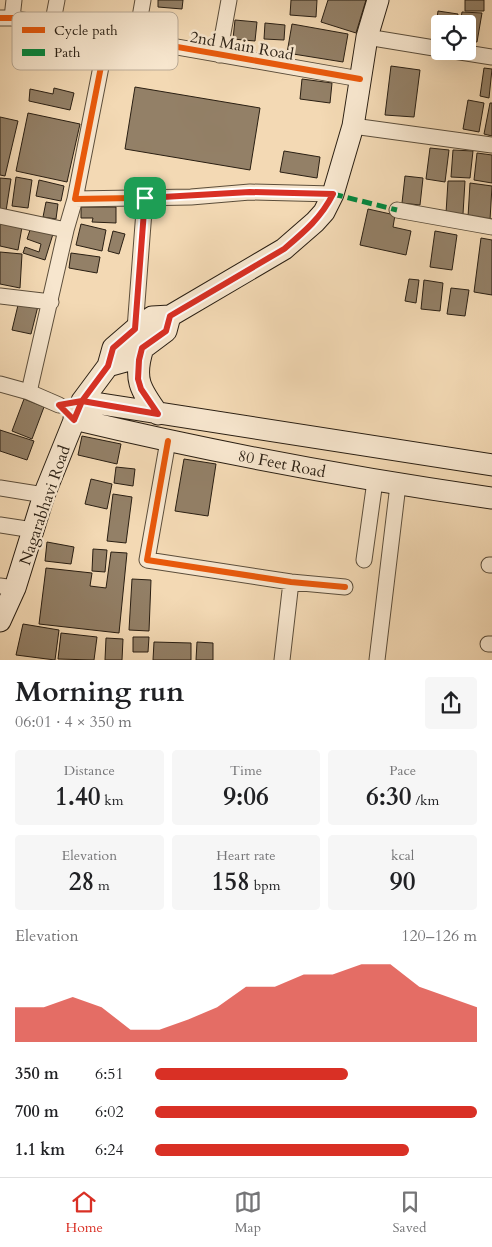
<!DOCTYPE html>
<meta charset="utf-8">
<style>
body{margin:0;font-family:Cardo,serif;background:#f6f6f6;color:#202124;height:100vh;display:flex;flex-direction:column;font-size:19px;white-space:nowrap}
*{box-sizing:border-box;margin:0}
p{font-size:16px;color:#757577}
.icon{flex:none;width:28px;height:28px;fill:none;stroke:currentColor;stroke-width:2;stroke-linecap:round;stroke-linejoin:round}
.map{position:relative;height:660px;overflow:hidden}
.drawer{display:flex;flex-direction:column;background:#fff;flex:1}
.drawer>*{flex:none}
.fabs{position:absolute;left:431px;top:15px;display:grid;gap:10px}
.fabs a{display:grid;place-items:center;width:45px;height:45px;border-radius:5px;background:#fff;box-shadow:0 5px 20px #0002;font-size:25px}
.pin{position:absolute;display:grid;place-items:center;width:42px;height:42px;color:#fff;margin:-21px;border-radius:10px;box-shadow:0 2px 8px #0006}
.round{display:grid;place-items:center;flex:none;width:52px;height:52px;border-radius:5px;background:#f6f6f6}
.summary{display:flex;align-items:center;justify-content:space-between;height:85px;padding:0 15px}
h1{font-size:28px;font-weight:800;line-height:38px}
.figures{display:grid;grid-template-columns:repeat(3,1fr);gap:8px;height:85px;padding:5px 15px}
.figures div{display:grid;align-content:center;border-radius:5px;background:#f6f6f6;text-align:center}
.figures b{font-size:25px;font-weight:800}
.figures small{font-size:14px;font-weight:400}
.figures p{font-size:14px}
.chart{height:140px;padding:10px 15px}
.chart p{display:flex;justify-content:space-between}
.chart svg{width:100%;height:90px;margin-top:5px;fill:#d93025;opacity:.7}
ul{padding:0 15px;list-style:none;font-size:16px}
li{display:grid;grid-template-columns:80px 60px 1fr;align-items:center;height:38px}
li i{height:12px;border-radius:6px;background:#d93025}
.tab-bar{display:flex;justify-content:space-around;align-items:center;height:70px;border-top:1px solid #e0e0e0;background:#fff;font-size:14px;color:#757577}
.tab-bar a{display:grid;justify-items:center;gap:2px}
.tab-bar .active{color:#d93025}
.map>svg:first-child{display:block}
.building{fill:#938067;stroke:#2a1f13}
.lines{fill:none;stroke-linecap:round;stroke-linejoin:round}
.minor-casing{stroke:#5c4e3b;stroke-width:17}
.secondary-casing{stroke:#2a1f13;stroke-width:23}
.minor{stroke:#f7e6ce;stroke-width:15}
.secondary{stroke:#f7e6ce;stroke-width:21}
.quiet{stroke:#00873e;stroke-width:5;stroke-dasharray:10 5;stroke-linecap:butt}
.cycleway-casing{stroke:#f7e6ce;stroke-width:9}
.cycleway{stroke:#e8590c;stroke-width:6}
.route-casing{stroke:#fff;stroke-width:10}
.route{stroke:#d93025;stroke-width:6}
.labels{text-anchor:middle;stroke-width:5;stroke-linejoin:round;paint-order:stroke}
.street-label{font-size:16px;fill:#2a1f13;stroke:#f7e6ce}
.key{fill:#f7e6ce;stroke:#baaa96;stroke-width:1}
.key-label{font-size:14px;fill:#2a1f13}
</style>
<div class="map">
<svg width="492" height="660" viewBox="0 0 492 660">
<rect width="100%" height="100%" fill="#f3d9b4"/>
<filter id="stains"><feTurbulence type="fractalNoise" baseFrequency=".004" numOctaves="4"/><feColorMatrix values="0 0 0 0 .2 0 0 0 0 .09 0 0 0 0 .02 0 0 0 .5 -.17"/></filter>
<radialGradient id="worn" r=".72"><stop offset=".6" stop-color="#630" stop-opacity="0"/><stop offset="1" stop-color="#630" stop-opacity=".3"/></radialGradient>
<path class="building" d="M158,0H183L182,9L158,7Z
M291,0H317L316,17L290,15Z
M328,0H366L356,33L321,22Z
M465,0H484V11H465Z
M438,11L458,14L456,24H440V34L435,33Z
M462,12L482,13L477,42L468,41V24H460Z
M235,20L257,22L255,41L233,39Z
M265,23L285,25L284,40L264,39Z
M292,24L348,34L343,62L287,53Z
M391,66L420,70L414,117L385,115Z
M484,68L492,69L489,98L480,96Z
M302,79L332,83L330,103L300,99Z
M135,87L260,108L250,170L125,149Z
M54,88L74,93L70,110L29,101L30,89L53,94Z
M468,100L484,103L479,132L463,129Z
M490,103H492V136L484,134Z
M28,113L80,124L67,182L16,171Z
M0,117L18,121L5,176L0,175Z
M430,148L449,150L445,182L426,179Z
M453,150L473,151L470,178L451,177Z
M284,151L320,157L317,178L280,172Z
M477,153L492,155V183L474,180Z
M405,176L423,178L420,205L402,203Z
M16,177L32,180L28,208L12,206Z
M0,178L11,179L6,211L0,210Z
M39,180L64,186L61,201L36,196Z
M448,181H465L463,214L446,213Z
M470,183L492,186L490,220L468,217Z
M46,202L58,204L56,219L43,217Z
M81,207H116V223L92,222L93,218H81Z
M368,209L395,215L393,227L411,231L406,255L360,245Z
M0,223L22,227L18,250L0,246Z
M81,224L106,230L102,251L76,245Z
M31,227L53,234L45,260L23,253L25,247L39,252L41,244L27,239Z
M113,231L125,234L119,254L108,251Z
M435,231L457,235L452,270L430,267Z
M481,238L492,240V295L474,292Z
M0,252L22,254L20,288L0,284Z
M71,253L100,257L97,273L69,268Z
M409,279L419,280L416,303L405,301Z
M424,280L443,283L440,311L421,309Z
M451,288L469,290L465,316L447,314Z
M19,301L38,306L31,334L12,330Z
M24,399L44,407L32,439L12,431Z
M0,430L34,441L27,460L0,451Z
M82,436L121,444L117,464L78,455Z
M184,459L216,464L208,516L175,511Z
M116,467L135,469L133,486L114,483Z
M91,479L112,484L107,509L85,504Z
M113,494L132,497L126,543L107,541Z
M47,542L74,547L71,564L45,561Z
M93,549L107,550L105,572L92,571Z
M111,552L127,553L119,633L39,624L46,568L92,573L90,586L106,588Z
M132,579L151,580L149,631L129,630Z
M23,624L59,630L55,660L16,655Z
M61,633L97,637L94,660L58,659Z
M133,637H149L148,652H133Z
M106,638L123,639L122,660H105Z
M154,642L191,643V660H153Z
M197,642L213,643V660H196Z"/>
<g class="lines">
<defs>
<path id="minor" d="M0,18H12L360,79
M12,18L14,0
M52,26L57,0
M107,36L75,199L191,197L250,192L333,194
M367,37L440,49
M136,40L143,0
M454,51L492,57
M219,55L229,0
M353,126L492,145
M397,210L492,227
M0,216L66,230
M0,296L51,302
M135,329L145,198
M0,384L29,392L59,405
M29,392L66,230L75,199
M168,441L147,560L291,582L345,587
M0,488L44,495
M0,525L33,530
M364,560L375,481
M489,565H492
M0,586L15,588
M488,644H492
M282,660L291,582
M377,660L398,485"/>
<path id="secondary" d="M170,316L284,249L315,222L324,212L333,194L353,126L367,37L378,0
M143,348C133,379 140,389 158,414
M82,401L492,465
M74,419C212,452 352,478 492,498
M0,621L15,588L44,495L82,401L108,366L113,348L135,329L152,317L170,316L166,331L126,361L108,366"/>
</defs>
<use href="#minor" class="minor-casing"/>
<use href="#secondary" class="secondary-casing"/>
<use href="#minor" class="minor"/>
<use href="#secondary" class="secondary"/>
<path class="quiet" d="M333,194L397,210"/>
<defs>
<path id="cycleway" d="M0,18H12L360,79
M107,36L75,199L191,197L250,192L333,194
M168,441L147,560L291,582L345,587"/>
</defs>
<use href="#cycleway" class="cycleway-casing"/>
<use href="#cycleway" class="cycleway"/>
</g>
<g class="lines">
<defs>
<path id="route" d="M145,198L135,329L113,348L108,366L82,401L59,405L74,420L82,401L158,414L141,389L138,379L139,360L142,348L166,331L170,316L284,249C304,232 321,218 333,194L250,192L145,198"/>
</defs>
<use href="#route" class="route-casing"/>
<use href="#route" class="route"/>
</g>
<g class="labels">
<g class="street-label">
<text transform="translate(242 45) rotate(10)" y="6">2nd Main Road</text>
<text transform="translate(282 463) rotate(11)" y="6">80 Feet Road</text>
<text transform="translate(44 505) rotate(-71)" y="6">Nagarabhavi Road</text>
</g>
</g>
<rect x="12" y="12" width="166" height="58" rx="8" class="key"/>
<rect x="22" y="27" width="23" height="6" fill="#e8590c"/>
<rect x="22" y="49" width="23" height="7" fill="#00873e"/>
<g class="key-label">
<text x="54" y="35">Cycle path</text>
<text x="54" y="57">Path</text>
</g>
<rect width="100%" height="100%" filter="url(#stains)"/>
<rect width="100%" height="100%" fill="url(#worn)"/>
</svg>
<div class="fabs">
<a><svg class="icon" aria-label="locate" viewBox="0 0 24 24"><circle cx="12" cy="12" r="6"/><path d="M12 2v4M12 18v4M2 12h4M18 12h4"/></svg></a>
</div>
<div class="pin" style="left:145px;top:198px;background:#1e9e55"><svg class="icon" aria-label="arrive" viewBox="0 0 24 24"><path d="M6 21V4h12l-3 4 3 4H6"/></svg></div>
</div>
<section class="drawer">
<div class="summary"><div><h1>Morning run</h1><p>06:01 · 4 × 350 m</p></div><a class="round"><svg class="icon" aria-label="share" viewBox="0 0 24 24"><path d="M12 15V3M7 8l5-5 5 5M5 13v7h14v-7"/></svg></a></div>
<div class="figures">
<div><p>Distance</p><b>1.40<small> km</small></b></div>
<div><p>Time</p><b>9:06</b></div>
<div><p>Pace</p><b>6:30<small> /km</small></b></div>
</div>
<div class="figures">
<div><p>Elevation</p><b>28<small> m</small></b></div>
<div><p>Heart rate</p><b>158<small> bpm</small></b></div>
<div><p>kcal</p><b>90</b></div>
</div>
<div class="chart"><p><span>Elevation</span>120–126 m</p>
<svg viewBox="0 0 160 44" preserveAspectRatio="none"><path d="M0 44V27L10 27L20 22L30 27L40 38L50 38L60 33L70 27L80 17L90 17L100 11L110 11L120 6L130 6L140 17L150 22L160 27V44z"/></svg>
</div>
<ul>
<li><b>350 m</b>6:51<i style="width:60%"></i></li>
<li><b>700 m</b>6:02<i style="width:100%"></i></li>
<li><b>1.1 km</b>6:24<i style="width:79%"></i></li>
</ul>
</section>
<nav class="tab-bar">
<a class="active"><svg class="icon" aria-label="home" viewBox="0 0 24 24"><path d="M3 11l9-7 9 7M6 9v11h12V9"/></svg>Home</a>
<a><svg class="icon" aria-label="map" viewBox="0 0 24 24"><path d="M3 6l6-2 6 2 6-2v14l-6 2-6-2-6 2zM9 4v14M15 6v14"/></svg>Map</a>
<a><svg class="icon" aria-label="saved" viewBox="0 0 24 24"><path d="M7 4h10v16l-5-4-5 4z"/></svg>Saved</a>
</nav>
